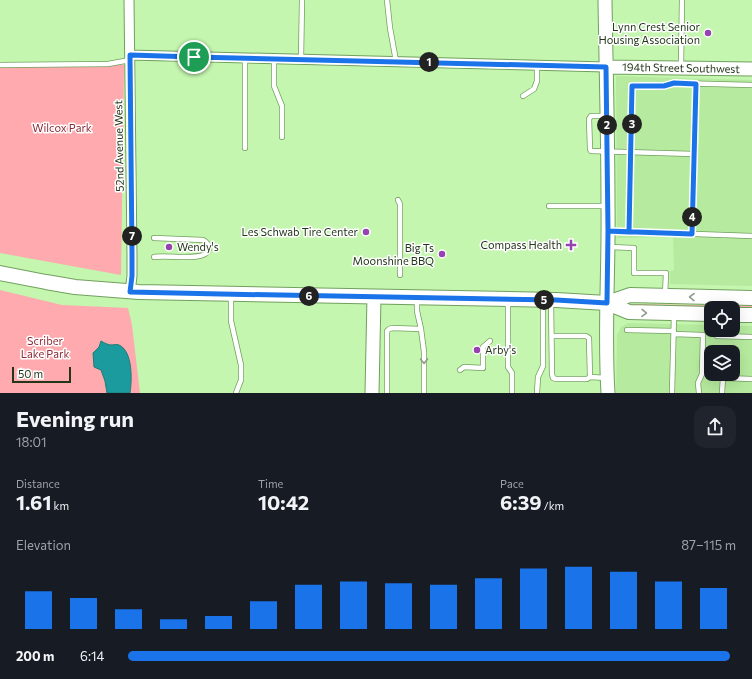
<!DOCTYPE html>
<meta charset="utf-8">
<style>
body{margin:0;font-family:Commissioner,sans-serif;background:#20242c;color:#f1f3f6;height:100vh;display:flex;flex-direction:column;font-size:15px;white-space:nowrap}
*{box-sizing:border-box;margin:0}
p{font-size:13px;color:#9ea1a6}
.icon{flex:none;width:22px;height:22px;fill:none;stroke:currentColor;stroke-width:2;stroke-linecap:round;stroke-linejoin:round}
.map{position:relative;height:393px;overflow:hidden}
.drawer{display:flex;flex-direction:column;background:#171b24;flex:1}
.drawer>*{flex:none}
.fabs{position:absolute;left:704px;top:301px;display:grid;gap:8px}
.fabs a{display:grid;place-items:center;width:36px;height:36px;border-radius:8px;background:#171b24;box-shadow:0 4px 16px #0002;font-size:20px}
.scale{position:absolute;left:12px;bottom:10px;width:59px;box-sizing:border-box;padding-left:4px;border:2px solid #23361a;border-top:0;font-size:11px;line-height:14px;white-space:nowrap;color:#23361a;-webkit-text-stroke:3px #fff;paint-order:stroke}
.pin{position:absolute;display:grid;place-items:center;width:34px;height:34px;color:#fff;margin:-17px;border:2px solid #fff;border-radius:50%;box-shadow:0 1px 4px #0007}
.km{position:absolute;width:20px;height:20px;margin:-10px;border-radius:50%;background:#222;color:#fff;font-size:11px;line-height:20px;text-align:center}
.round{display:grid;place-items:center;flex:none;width:42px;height:42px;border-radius:12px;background:#20242c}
.summary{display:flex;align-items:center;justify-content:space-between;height:68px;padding:0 16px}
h1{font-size:22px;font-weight:700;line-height:30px}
.stats{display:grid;grid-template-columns:repeat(3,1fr);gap:6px;height:68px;padding:4px 16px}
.stats div{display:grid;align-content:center}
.stats b{font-size:20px;font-weight:700}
.stats small{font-size:11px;font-weight:400}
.stats p{font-size:11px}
.chart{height:112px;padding:8px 16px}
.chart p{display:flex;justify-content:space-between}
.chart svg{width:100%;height:72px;margin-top:4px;stroke:#1a73e8;stroke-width:6}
ul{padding:0 16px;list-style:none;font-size:13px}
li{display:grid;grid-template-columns:64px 48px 1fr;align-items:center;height:30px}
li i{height:10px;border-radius:5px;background:#1a73e8}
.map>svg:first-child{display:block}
.built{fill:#b6eb9f;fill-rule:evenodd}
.green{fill:#feaaae}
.water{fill:#1b9b9d;stroke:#1d7d76}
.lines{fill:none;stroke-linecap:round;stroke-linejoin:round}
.lane-casing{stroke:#71a05e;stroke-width:6}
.street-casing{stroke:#71a05e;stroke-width:11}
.secondary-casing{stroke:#71a05e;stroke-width:15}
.primary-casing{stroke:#71a05e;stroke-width:16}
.lane{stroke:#fff;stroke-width:4.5}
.street{stroke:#fff;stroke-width:9}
.secondary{stroke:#fff;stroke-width:13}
.primary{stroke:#fff;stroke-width:14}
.oneway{stroke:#919a8c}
.route-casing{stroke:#fff;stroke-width:8}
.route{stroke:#1a73e8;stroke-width:5}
.poi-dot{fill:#9643b1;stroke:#fff;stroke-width:1.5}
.labels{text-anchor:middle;stroke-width:3;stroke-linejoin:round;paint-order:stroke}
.poi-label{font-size:11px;fill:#23361a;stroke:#fff;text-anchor:end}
.street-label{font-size:11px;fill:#23361a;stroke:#fff}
.park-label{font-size:11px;fill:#8c2a37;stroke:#fff}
</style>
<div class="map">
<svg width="752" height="393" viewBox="0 0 752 393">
<rect width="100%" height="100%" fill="#c4f6af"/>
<path class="built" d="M616,76L752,80V286L670,284V271L674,270L673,237L617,238Z
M628,323L711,325V330H733V326H752V393H616L617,335L621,327ZM711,352H733V374H711Z"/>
<path class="green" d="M108,64L124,65L121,275L0,253V67Z
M0,290L62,305L128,308L132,325L140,393H0Z
M633,304L752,306V309L733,308L632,307Z"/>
<path class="water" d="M101,341C104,343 107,344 110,345C113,345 117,344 119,345C133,351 132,381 130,393H107L105,381L101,370L94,367L93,353L99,347Z"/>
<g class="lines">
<defs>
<path id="lane" d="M387,0L390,28L396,61
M245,58V148
M274,58V86L282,106V137
M301,59L302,0
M0,65L108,64L130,60
M681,66L682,0
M523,96L534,89L537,81V65
M605,116H591L589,119L590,149L591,151L694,154
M398,200L400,204V275
M549,206H607
M610,231L752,236
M629,232L632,86H665L674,83L752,85
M692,234L696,84
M610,247L634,248V273H666L665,295
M154,257C166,255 196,260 205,254C207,253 208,251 209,249C209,245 207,242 203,240L154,238
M231,296V321L241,365V380L236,393
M417,299V311L421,329L424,352V393
M508,301V367L512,373V393
M551,302L552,374L553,378L556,379H587L590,377L589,338L586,336H552
M627,330L674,331
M717,330V336L752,337
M674,334L703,335L702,374L698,383L699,393
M460,370L464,367L483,368V347L490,341
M590,377L607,378
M387,393V331L389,329L392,328L421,329
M537,393L538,377L543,366V302
M672,393L674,315
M722,393L723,378L752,379"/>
<path id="street" d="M129,0L132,255V276L130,292
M130,55L606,67"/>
<path id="secondary" d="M605,0C606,69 608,137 608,206C609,268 604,331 608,393
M606,67L752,69
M372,393L374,297"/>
<path id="primary" d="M0,273L46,282L75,287L139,292L556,300L607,303L629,312L711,314
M607,303L630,295L752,298
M733,315H752"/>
</defs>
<use href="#lane" class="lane-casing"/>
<use href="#street" class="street-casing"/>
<use href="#secondary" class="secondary-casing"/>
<use href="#primary" class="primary-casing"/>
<use href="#lane" class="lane"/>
<use href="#street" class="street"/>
<use href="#secondary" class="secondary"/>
<use href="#primary" class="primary"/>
</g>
<defs><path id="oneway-chevron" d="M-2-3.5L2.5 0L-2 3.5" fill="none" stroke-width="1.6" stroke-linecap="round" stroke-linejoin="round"/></defs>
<g class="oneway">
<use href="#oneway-chevron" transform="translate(692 297) rotate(-179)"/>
<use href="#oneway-chevron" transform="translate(644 313) rotate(1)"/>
<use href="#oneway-chevron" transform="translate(424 361) rotate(89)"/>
</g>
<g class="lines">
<defs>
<path id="route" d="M194,57L606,67L608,231L629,232L632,86H664L674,83L696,84L692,234L608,231L607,303L556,300L221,294L130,292L132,276V255L130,55L194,57"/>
</defs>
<use href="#route" class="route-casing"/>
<use href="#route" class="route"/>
</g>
<g class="poi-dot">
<circle cx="708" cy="33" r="4"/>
<circle cx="366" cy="232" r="4"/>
<path d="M569 239h4v4h4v4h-4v4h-4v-4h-4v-4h4z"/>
<circle cx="169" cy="247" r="4"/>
<circle cx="442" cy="254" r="4"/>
<circle cx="477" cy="350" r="4"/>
</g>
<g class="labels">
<g class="poi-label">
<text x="700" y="31">Lynn Crest Senior<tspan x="700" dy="13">Housing Association</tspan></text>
<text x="358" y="236">Les Schwab Tire Center</text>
<text x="562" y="249">Compass Health</text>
<text x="177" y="251" text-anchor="start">Wendy's</text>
<text x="434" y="252">Big Ts<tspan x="434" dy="13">Moonshine BBQ</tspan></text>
<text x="485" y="354" text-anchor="start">Arby's</text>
</g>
<g class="street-label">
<text transform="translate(681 68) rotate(1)" y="4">194th Street Southwest</text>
<text transform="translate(119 146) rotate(-91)" y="4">52nd Avenue West</text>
</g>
<g class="park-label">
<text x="62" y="132">Wilcox Park</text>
<text x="45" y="345">Scriber<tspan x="45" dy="13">Lake Park</tspan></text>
</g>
</g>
</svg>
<div class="fabs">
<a><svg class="icon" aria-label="locate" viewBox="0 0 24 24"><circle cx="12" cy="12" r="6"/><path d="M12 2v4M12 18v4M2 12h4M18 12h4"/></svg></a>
<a><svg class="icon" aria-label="layers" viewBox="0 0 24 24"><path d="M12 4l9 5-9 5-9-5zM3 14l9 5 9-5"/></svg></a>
</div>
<div class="scale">50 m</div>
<div class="pin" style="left:194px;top:57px;background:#1e9e55"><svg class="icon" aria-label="arrive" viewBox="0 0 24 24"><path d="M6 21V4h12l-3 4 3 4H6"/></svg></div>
<b class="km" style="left:429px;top:62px">1</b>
<b class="km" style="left:607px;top:125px">2</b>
<b class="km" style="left:632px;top:124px">3</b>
<b class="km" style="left:692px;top:217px">4</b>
<b class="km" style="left:544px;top:300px">5</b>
<b class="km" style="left:309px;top:296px">6</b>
<b class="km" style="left:132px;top:236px">7</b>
</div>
<section class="drawer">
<div class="summary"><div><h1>Evening run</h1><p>18:01</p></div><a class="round"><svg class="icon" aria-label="share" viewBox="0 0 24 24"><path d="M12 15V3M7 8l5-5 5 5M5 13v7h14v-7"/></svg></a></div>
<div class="stats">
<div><p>Distance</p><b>1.61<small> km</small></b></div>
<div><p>Time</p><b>10:42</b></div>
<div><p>Pace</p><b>6:39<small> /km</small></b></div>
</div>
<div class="chart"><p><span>Elevation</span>87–115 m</p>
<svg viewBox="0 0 160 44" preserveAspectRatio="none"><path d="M5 44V21M15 44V25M25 44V32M35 44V38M45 44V36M55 44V27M65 44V17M75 44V15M85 44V16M95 44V17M105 44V13M115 44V7M125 44V6M135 44V9M145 44V15M155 44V19"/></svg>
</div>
<ul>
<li><b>200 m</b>6:14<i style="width:99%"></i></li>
</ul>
</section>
